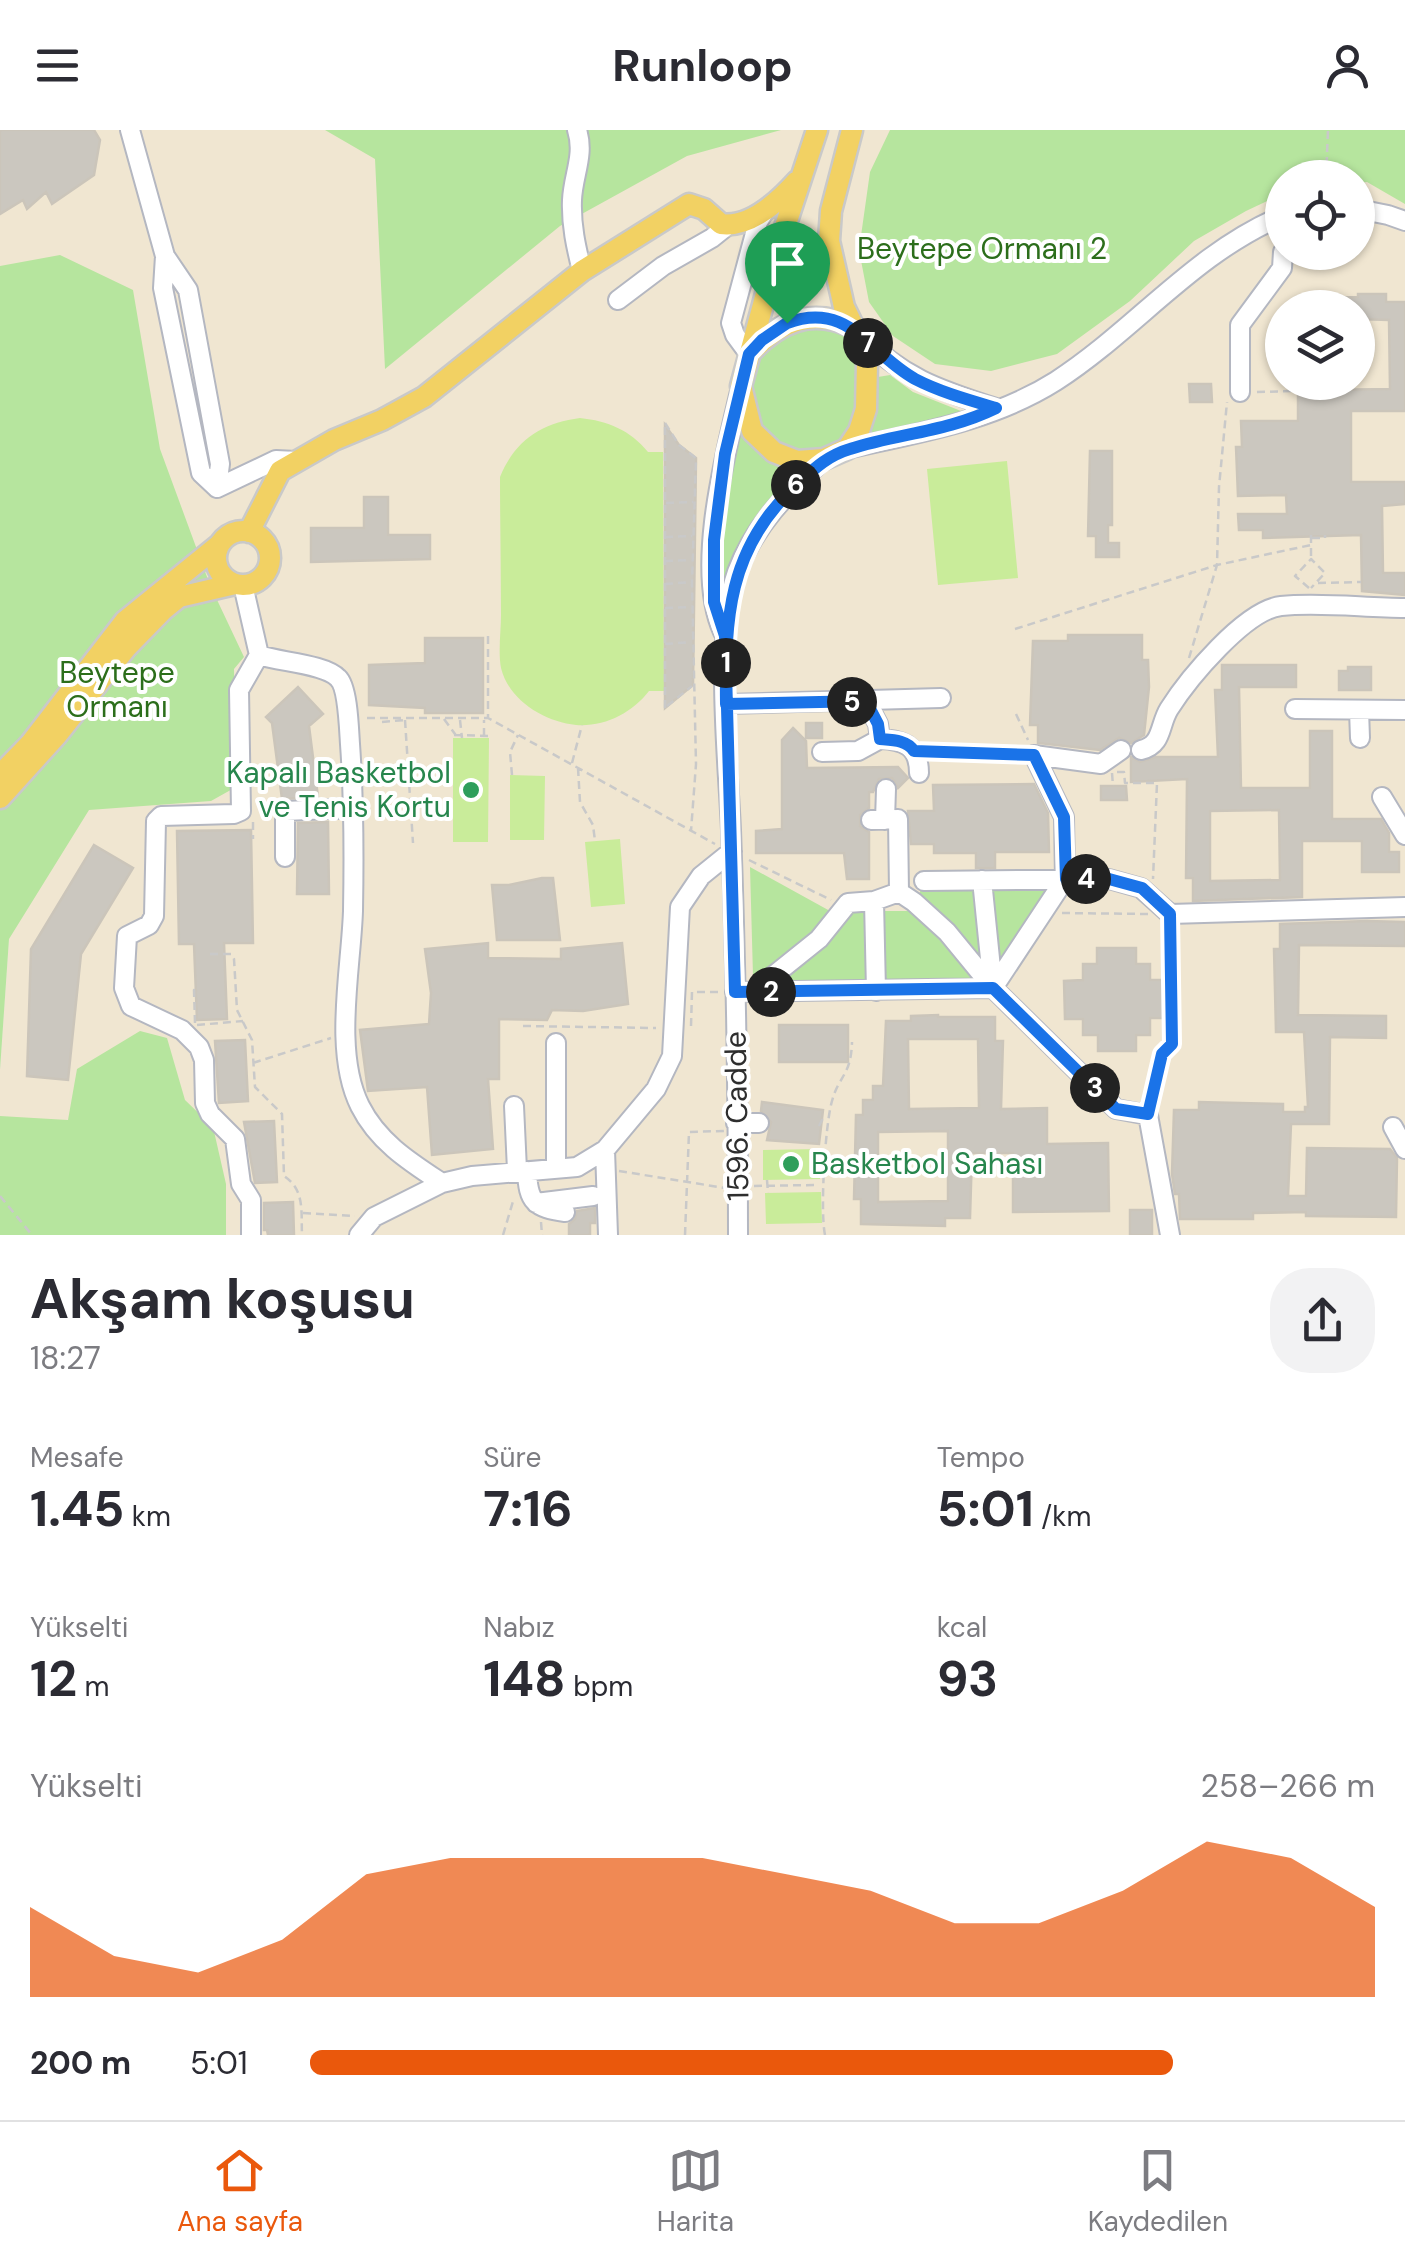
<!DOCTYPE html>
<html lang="tr">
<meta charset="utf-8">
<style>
body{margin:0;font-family:"DM Sans",sans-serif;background:#f2f2f3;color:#2b2b33;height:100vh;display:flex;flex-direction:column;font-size:38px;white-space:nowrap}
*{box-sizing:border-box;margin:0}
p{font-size:32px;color:#7c7c81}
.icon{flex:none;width:55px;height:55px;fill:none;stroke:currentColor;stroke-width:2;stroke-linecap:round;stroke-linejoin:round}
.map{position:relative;height:1105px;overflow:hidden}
.side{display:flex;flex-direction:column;background:#fff;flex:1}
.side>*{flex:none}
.fabs{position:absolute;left:1265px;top:30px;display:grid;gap:20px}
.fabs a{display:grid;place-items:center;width:110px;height:110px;border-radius:50%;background:#fff;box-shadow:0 2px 8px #0004;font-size:50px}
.pin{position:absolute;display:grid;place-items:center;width:85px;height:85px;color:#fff;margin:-102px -42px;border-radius:50% 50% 50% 0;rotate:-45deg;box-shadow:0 0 10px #0007}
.pin .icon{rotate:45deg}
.km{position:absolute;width:50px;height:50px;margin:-25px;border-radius:50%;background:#222;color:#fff;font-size:28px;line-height:50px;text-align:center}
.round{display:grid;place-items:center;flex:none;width:105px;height:105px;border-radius:40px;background:#f2f2f3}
.overview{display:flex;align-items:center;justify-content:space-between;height:170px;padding:0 30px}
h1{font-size:55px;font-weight:700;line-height:75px}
.figures{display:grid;grid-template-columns:repeat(3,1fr);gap:15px;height:170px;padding:10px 30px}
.figures div{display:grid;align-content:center}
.figures b{font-size:50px;font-weight:700}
.figures small{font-size:28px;font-weight:400}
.figures p{font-size:28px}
.chart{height:280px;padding:20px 30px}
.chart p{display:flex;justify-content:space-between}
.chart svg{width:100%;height:180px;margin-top:10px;fill:#ea580c;opacity:.7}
ul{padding:0 30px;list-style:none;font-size:32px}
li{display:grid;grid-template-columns:160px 120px 1fr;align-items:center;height:75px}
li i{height:25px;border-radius:12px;background:#ea580c}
header{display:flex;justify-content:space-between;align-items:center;height:130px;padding:0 30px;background:#fff;font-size:45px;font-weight:700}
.tab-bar{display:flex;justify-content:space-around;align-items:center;height:140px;border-top:2px solid #e1e1e2;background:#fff;font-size:28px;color:#7c7c81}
.tab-bar a{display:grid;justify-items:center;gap:5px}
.tab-bar .active{color:#ea580c}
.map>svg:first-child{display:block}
.education{fill:#f0e6d1;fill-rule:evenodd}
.green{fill:#b6e59e}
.pitch{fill:#c9ec9a}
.building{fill:#cbc7bf;stroke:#cbc5ba;stroke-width:2.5;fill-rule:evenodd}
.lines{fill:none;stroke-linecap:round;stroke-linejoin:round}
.minor-casing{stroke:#b4b7c1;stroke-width:22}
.major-casing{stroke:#c9c9c9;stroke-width:25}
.path{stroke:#c9c9c9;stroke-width:2.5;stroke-dasharray:8 5;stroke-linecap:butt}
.minor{stroke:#fff;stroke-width:18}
.major{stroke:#f2d163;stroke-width:20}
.route-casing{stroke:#fff;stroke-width:20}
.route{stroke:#1a73e8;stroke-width:12}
.leisure-dot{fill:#2e9e5b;stroke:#fff;stroke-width:4}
.labels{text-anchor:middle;stroke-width:8;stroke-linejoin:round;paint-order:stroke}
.park-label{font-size:30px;fill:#2c6e1b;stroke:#fff}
.leisure-label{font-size:30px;fill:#27864d;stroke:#fff;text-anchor:end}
.street-label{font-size:30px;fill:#2e2e2e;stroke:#fff}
</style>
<header><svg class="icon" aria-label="menu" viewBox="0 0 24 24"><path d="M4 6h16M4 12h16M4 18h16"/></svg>Runloop<svg class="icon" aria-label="person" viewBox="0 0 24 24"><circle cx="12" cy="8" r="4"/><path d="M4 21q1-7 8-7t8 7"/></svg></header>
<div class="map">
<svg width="1405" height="1105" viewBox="0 0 1405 1105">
<rect width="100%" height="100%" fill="#efe9e1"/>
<path class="education" d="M0,0H1405V1105H9L0,1033V940L9,809L0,326ZM1282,48H1358V122H1282ZM1282,178H1358V252H1282Z"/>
<path class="green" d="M325,0H781L687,26L560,96L385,239L375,29Z
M890,0H1405V74L1367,52L1358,53V48H1282V64L1246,81L1194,111L1130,171L1057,224L991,241L935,234L893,206L869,172L859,120L870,42Z
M60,125L133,160L160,319L210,455L244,527L234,539L236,657L211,671L89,680L9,809L0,940V136Z
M813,193C822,196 836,197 843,202C867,219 861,283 847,305C839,315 824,318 812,319C796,321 781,315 770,304C747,282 744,234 771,213C782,204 801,199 813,193Z
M890,245L913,262L961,281L893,302L866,304L873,289L878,247Z
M737,299L764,328L794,346C752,380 733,415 726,468L722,467V408Z
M750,737L830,781H915L921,758L1056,755L997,844L980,855L764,854L753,846Z
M140,901L167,908L185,970L213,997L226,1054V1105H0V986L68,990L77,939Z"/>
<path class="pitch" d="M580,288C608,291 630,300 648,322H663L664,561H649C632,583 605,597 576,595C545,592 509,571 501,538C498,522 501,501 501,485C501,439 500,393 500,347C515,310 542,293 580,288Z
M1007,331L1018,448L938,455L927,339Z
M453,608H489L488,712H453Z
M510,645L545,646L544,710H510Z
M620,709L625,774L591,777L585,712Z
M819,1019L820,1049L763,1050V1020Z
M821,1062L822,1093L766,1094L765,1063Z"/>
<path class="building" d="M0,0H94L100,10L94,45L52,74L46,62L27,79L23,70L0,84Z
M1358,164H1386V172H1405V281H1351V352H1405V374L1382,376L1383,443H1405V465L1362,461L1361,405L1263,408V400H1239L1238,384H1287L1286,365L1238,366L1236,317H1242L1241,291H1298V252H1320L1323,260L1390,259L1389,190L1358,189V178H1301V168L1358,167Z
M1189,254H1211L1212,272H1190Z
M665,295L679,315L696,328L693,555L665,578Z
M1090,321H1112V395H1108V413H1119V427H1096V406H1088Z
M364,367H388V405H430V429L311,432V398H364Z
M1068,505H1142V530H1148L1149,557L1144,605L1131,613L1119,608L1100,620L1038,613V595H1030L1033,511H1068Z
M425,508H483V583H425V578L369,575V535L425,533Z
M1222,535H1296V557H1239L1241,658H1310V601H1332V689H1381L1389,703V722H1399V742H1362V711H1302V767L1193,771V748H1186L1187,649L1131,652V627L1140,632L1156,627H1218L1215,560H1222ZM1279,680L1280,750L1210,751V681Z
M1348,537H1371V560H1339V541H1348Z
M298,557L323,584L309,596L318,667L282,669L272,593L266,587Z
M806,593H822V608H806Z
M793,598L806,611L807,638L898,637L908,648L898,658L892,648L879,649L873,662H869V678L860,685V696L869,702V749H847L844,723H756V701L782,699V610Z
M1034,654L1048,683L1049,722H995V738H976V723H934V714H911L908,681H934L933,655Z
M1101,656H1126L1127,670H1101Z
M328,692L329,764H297L298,693Z
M251,700L253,813H224L227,889L197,890L194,814H179L177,701Z
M94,715L133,738L81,824L68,950L27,946L31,819Z
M542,748H553L560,810H497L492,755H509Z
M1367,791L1405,792V816L1299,815L1298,885L1386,886V908L1330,907L1329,994H1291L1288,1066H1306L1307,1018L1390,1019L1397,1028L1396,1087L1306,1086V1082L1253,1083V1089H1180L1179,1064H1175L1172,1044L1174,980H1199V972L1283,974V982H1305V977H1308L1304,902H1276L1274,819H1280V794Z
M488,813V828L561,829V819L622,813L628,874L583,881L552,880L547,890L499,889V949H488L493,1019L432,1025L427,957L368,961L360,900L429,894L431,863L425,819Z
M1097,818H1136V834H1150V850H1168L1169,888H1150V905H1136V921H1098V905H1083V889H1065L1064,851L1083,850V834H1097Z
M938,885V887H995V911H1003L1001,979L1047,978V1014L1108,1013L1109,1081L1013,1082V1023H972L970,1088H945V1096L861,1094V1069H854L856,985H863V970H873V956H883L886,891H911V886ZM908,909H978L979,978L909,979ZM948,1001V1071L878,1072V1002Z
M779,895H848V932H779Z
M245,910L248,971L219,973L215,911Z
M762,972L823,980L819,1014L767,1010L771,992L761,981Z
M274,991L277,1052L255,1053L244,992Z
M293,1072L294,1105H268L267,1100H264V1073Z
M595,1078V1093H590V1105H569V1094L575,1089L577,1081Z
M1130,1080H1152V1105H1130Z"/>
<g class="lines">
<defs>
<path id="minor" d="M130,0L165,126L188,160L220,334L217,358L201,343L163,158L165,126
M577,0C585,25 573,45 572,70C571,95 576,117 582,141
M1358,79L1388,85L1405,91
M618,170L663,136L712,108L727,96
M859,203C900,247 940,260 996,278
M749,224L735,205L731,193L758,92L765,80
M1240,262V195L1282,138L1283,122
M847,319C918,303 993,291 1056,251C1135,200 1194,123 1282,86
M217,358L276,330L296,331
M243,455L259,525L239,560L241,681L234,684L161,686L156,691L154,786L149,795L127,806L124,858L131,876L182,900L199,917L204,930L205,973L210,984L235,1009L241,1054L251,1070V1105
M723,502C694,439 726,322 741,257
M259,525C279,532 325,534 338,548C348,557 349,600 350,614C354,670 354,725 353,781C351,840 333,922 360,976C378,1012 410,1032 442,1053
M866,571L878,594L880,609C905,610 919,617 919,643
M726,574L941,568
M1295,579L1405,580
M1359,580L1360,608
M1141,620C1163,615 1159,595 1169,579C1188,549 1245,480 1281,476C1321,472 1365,478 1405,478
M822,622L858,621L880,609
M1034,625L1101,634L1121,620
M1382,667L1405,705
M871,690L898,689L899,762
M885,690L886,659
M285,727V681L354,678
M982,750L993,858
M924,751L1109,749L1141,758L1170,784L1405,777
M899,762L914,772L947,802L993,858L1116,979L1148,985L1170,1105
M874,771L876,861
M993,858L1065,749L1064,687L1034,625
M735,862L993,858
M753,862L819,809L848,773L874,771L899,762
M556,913V1038
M514,976L517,1040
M736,993H759
M1393,997L1405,1019
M605,1020L608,1105
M527,1041C528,1072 535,1078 565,1082
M536,1073L593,1066
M359,1105L374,1087L442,1053L472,1046L577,1037L605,1020L656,959L672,926L680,777L701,746L732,721
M738,1105C738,970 736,835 731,700C728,630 714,507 737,442C755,394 788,363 824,329"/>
<path id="major" d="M817,0L780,112L741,256L752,301L774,322L797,331L824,329L847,319L859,301L866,279L867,233L863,216L844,177L829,111L831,81L852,0
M751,222C779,192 811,178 851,196
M216 428a27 27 0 1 1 54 0a27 27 0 1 1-54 0Z
M249,402L280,341L334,310L382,290L424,267L582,141L689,74L704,79L721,94C750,98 779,71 797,51
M0,645L30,614L125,491L220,414
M0,668L57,605L126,518L163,480L179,467L235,454"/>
</defs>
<use href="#minor" class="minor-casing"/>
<use href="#major" class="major-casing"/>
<path class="path" d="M1326,48L1328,0
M1257,262L1295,261
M665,293L679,315L696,328L692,452L696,634L691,701
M666,373L693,372
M1311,405V428
M665,407L692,406
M1312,408H1325V405
M665,431L691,430
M1318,453L1361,452
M665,454L691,452
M1309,458L1295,446L1311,429L1325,443L1311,458
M665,478L691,477
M1015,499L1217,435L1311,415
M488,506V587
M665,514L691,512
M1189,528L1217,435L1219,357L1227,272
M667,576L692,556
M665,578V295
M1016,584L1028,610
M367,588H488L715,714
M444,589L458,608
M405,590L413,713
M460,590L462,608
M382,592L405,590
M454,605L489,606
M484,606V590
M931,622L1018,624
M572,633L582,595
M578,638L580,672L593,695L595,711
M1117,642H1124L1125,653H1157L1153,749
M1112,643L1113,656
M512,645L510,622L518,605
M253,692V709
M749,730L831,770
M1062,783L1149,784
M210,824H231L234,829L237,880L252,910L255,957L282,984L284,1046C305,1060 301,1081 302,1105
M195,893L194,860H199
M197,895L243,891
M523,896L656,898
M691,896L692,862H720
M253,933L331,908
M1151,968L1162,924L1172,914L1171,797
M819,996L822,990H828
M619,1041L725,1058
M767,1050L768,1063
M754,1056L815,1055
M0,1066L32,1105
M303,1083L355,1086
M541,1092L542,1105
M503,1105L514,1068
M685,1105L689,1002L724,1001
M825,1105C820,1082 825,995 832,971C839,945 851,946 852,912"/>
<use href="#minor" class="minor"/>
<use href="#major" class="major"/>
</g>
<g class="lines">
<defs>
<path id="route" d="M787,193L762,210L749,224L725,324L714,410V472L725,506L735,862L993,858L1116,979L1148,984L1162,924L1172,914L1170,784L1142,758L1109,749H1066L1064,687L1034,625L914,621C907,610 893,610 880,609L878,594L866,571L726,574C725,488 728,420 794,357C812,341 826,326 850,319C900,303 947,302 996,278C969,270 940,262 915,249C868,223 849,170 787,193"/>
</defs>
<use href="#route" class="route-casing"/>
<use href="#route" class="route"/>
</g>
<g class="leisure-dot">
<circle cx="471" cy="660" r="10"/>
<circle cx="791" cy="1034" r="10"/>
</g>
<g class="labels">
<g class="park-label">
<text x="982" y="129">Beytepe Ormanı 2</text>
<text x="117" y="553">Beytepe<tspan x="117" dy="34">Ormanı</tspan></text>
</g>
<g class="leisure-label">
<text x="451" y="653">Kapalı Basketbol<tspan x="451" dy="34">ve Tenis Kortu</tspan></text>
<text x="811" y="1044" text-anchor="start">Basketbol Sahası</text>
</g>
<g class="street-label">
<text transform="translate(737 986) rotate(-91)" y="10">1596. Cadde</text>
</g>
</g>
</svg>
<div class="fabs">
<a><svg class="icon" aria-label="locate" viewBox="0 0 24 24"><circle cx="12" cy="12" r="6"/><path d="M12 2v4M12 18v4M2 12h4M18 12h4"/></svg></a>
<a><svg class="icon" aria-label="layers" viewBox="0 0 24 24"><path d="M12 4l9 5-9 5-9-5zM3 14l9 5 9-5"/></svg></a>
</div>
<div class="pin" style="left:787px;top:193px;background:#1e9e55"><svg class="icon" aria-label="arrive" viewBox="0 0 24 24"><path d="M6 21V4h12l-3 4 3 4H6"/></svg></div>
<b class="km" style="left:726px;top:533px">1</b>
<b class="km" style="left:771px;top:862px">2</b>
<b class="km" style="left:1095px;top:958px">3</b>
<b class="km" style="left:1086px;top:749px">4</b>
<b class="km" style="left:852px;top:572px">5</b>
<b class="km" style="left:796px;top:355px">6</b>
<b class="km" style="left:868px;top:213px">7</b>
</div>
<section class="side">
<div class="overview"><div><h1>Akşam koşusu</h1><p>18:27</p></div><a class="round"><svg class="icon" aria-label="share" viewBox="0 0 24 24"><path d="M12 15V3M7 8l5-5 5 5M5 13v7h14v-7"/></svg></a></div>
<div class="figures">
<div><p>Mesafe</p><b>1.45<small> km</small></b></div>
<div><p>Süre</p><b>7:16</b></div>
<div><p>Tempo</p><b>5:01<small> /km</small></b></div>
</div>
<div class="figures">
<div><p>Yükselti</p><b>12<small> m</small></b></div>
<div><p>Nabız</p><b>148<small> bpm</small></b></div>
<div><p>kcal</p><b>93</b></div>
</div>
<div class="chart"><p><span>Yükselti</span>258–266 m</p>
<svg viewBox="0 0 160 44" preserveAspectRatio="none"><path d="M0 44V22L10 34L20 38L30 30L40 14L50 10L60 10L70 10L80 10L90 14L100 18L110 26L120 26L130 18L140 6L150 10L160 22V44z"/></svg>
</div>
<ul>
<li><b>200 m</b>5:01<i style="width:81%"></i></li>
</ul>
</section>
<nav class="tab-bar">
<a class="active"><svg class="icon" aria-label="home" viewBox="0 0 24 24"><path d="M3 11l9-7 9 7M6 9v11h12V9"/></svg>Ana sayfa</a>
<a><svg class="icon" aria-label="map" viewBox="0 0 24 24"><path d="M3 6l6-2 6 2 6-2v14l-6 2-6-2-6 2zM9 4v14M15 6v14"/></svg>Harita</a>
<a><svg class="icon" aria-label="saved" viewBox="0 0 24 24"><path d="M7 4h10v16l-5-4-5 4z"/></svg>Kaydedilen</a>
</nav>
